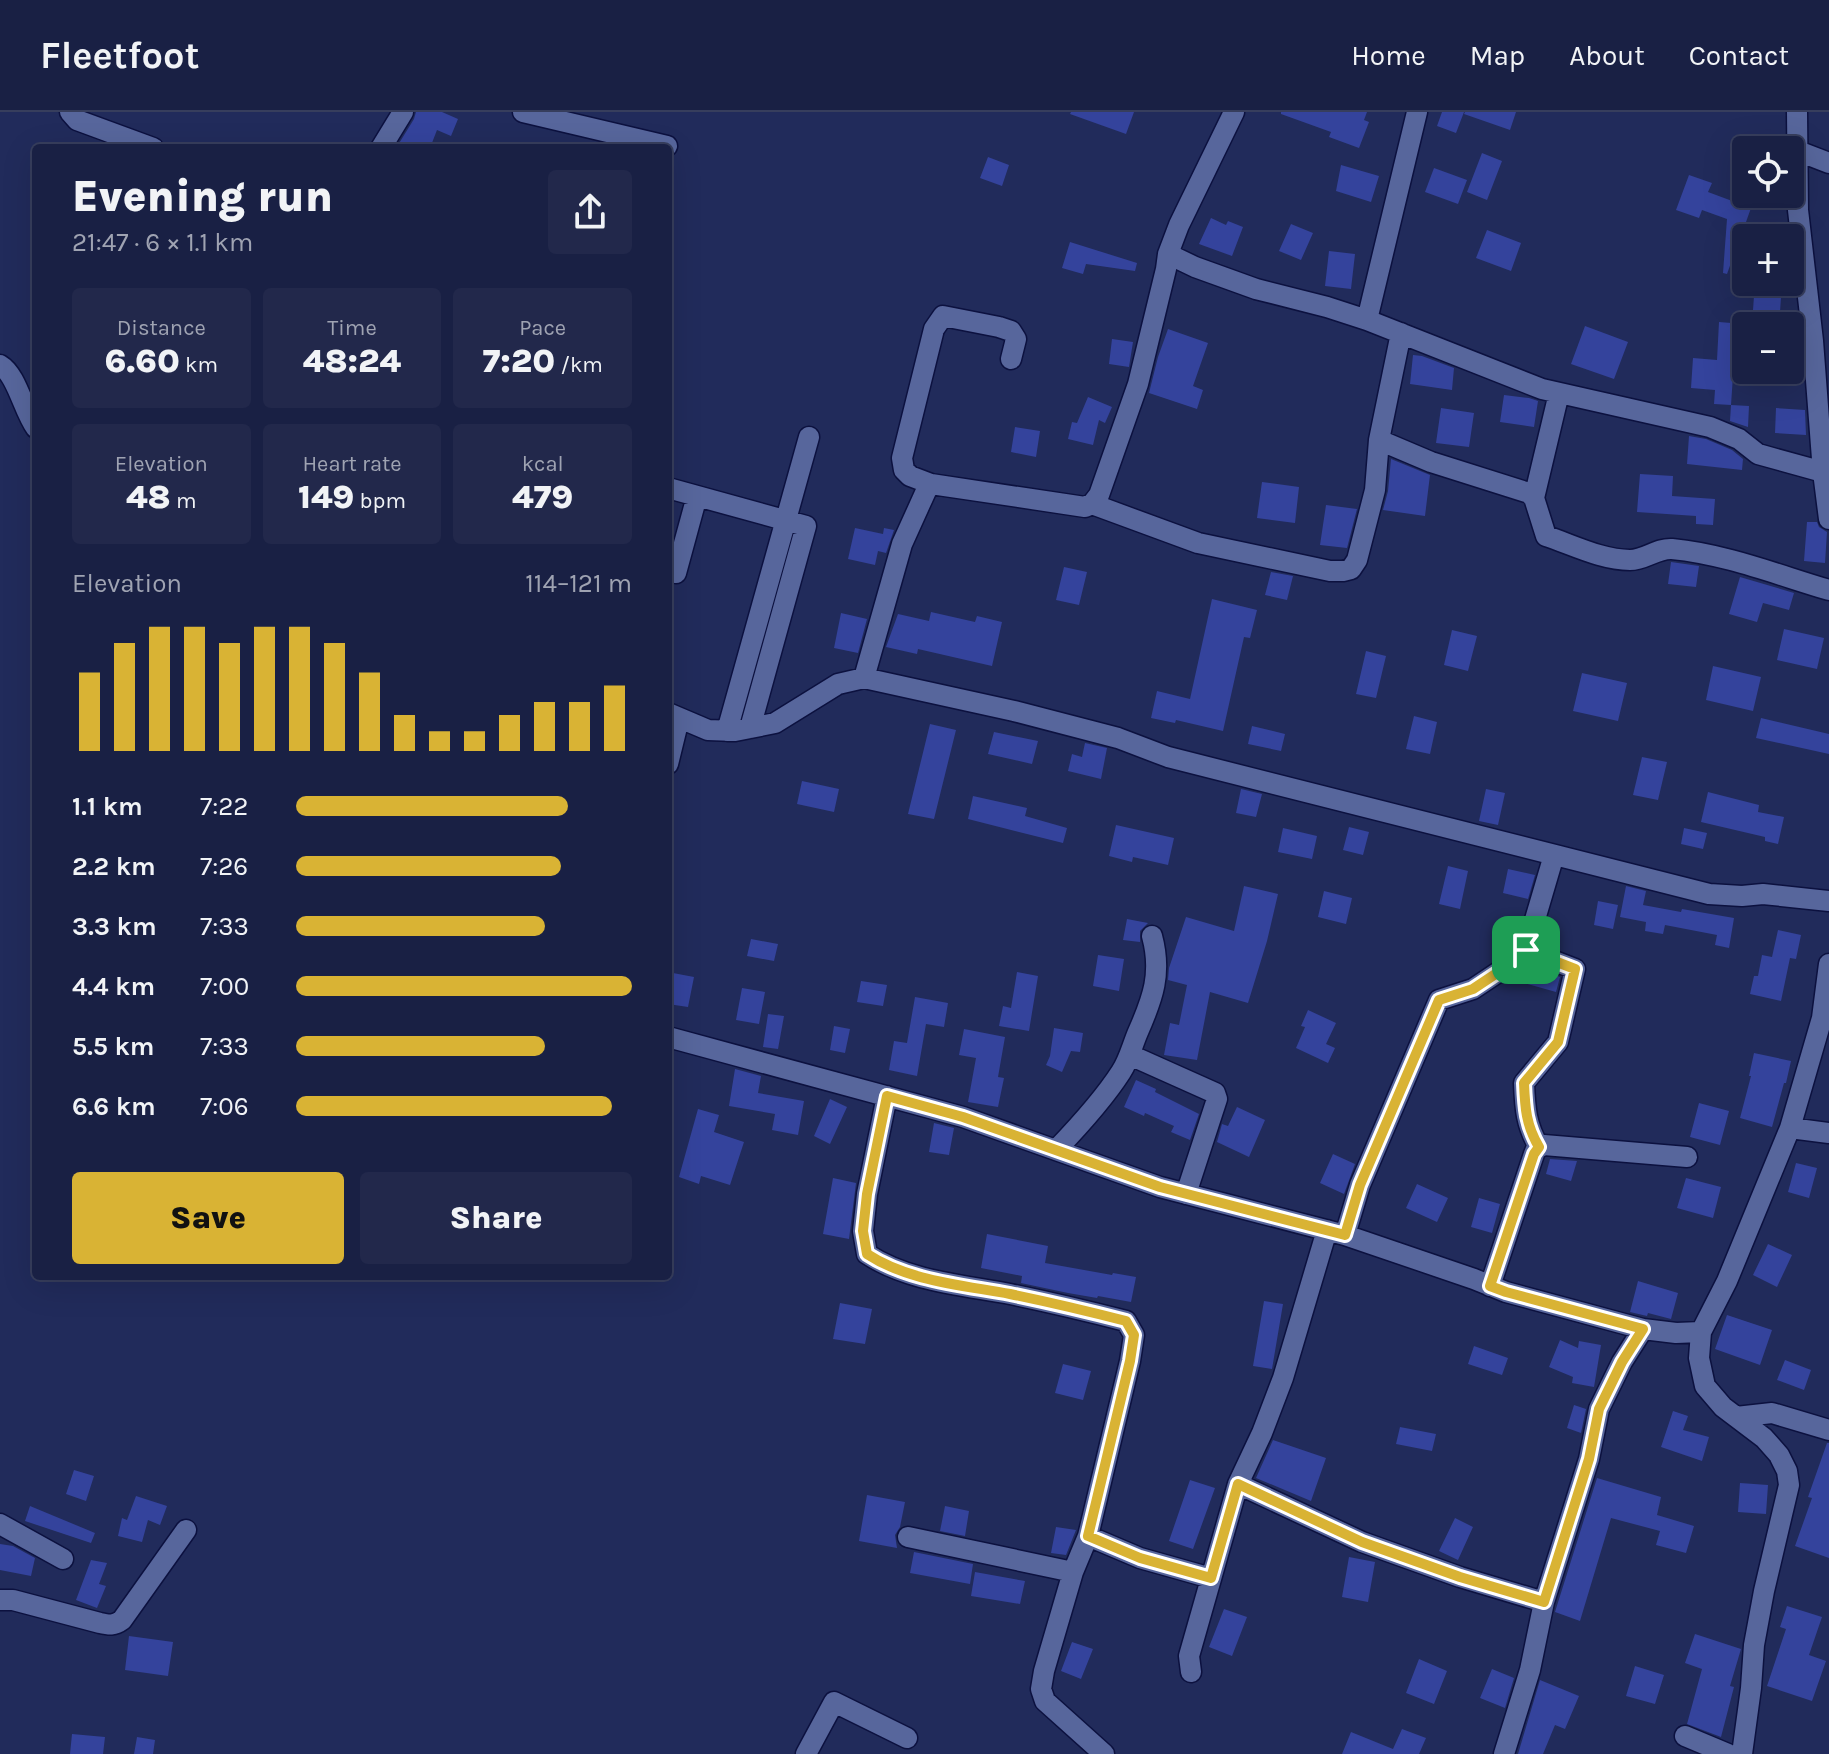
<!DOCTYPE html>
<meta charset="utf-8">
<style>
body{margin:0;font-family:Karla,sans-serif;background:#22284b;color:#f1f3f6;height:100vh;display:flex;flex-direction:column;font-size:30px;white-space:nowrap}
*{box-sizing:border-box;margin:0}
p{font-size:26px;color:#9fa3b2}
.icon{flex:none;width:44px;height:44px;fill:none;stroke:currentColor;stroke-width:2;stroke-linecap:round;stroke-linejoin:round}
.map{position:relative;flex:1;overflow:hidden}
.sheet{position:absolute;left:32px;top:32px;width:640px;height:1136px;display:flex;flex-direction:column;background:#192044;border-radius:8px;box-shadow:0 8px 32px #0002,0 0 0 2px #373e5d}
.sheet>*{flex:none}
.tools{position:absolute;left:1732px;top:24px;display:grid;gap:16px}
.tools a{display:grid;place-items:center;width:72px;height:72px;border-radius:8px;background:#192044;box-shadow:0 8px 32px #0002,0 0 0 2px #373e5d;font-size:40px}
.pin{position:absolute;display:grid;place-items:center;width:68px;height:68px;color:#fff;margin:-34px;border-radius:16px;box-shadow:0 4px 12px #0006}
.round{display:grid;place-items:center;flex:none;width:84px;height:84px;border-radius:8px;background:#22284b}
.head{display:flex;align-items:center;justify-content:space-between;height:136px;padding:0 40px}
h1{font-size:44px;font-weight:800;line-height:60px}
.figures{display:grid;grid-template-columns:repeat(3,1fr);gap:12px;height:136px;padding:8px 40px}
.figures div{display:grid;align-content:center;border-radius:8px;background:#22284b;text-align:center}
.figures b{font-size:34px;font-weight:800}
.figures small{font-size:22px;font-weight:400}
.figures p{font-size:22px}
.chart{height:224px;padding:16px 40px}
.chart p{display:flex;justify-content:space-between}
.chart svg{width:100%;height:144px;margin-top:8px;stroke:#d9b334;stroke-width:6}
.button{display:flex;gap:16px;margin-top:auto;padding:16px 40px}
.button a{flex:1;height:92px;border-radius:8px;background:#d9b334;color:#111;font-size:32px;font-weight:800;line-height:92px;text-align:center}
.button a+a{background:#22284b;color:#f1f3f6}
ul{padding:0 40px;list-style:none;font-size:26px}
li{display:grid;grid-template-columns:128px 96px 1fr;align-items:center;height:60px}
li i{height:20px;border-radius:10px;background:#d9b334}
header{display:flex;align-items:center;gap:48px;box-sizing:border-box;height:112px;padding:0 40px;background:#192044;border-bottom:2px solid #373e5d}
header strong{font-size:38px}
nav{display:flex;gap:44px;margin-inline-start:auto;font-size:28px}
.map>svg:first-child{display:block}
.building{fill:#34439c}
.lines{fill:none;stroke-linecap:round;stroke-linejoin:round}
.minor-casing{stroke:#0c113f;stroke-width:23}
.minor{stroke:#57669c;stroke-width:20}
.route-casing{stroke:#fff;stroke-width:16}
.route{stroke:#d9b334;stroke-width:10}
</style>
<header>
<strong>Fleetfoot</strong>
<nav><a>Home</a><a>Map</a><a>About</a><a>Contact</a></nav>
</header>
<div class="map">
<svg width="1829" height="1642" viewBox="0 0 1829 1642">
<rect width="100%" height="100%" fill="#212b5b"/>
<path class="building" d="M416,0H442L458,7L451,24L437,18L430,36H408L398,33L414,7Z
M1071,0H1134L1126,22L1070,2Z
M1281,0H1367L1364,8L1369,10L1359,36L1329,25L1331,20L1281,2Z
M1442,0H1464L1456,21L1437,14Z
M1465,0H1516L1510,18L1464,2Z
M1482,41L1502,49L1487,88L1467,80Z
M988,45L1009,53L1002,74L980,66Z
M1341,53L1379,64L1371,90L1336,79Z
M1434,56L1467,68L1458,92L1425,80Z
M1689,63L1712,71L1708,80L1751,96L1741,124H1746V149L1732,148L1727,162L1723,161L1727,107L1702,98L1699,106L1676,98Z
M1211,106L1226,113L1228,109L1243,115L1232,144L1199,132Z
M1291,112L1313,121L1301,148L1279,139Z
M1487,118L1521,131L1511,159L1476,146Z
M1070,130L1137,151L1135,159L1086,152L1083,162L1062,156Z
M1329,139L1355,142L1351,177L1325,174Z
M1755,170H1782L1780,200L1753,198Z
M1719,210L1744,212L1743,235L1735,234L1731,293L1714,292L1715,278L1691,276L1693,246L1717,248Z
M1585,214L1628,230L1614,267L1571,252Z
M1168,217L1208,231L1193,274L1203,278L1197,297L1149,281L1158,245Z
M1112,227L1133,230L1129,255L1109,252Z
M1413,243L1422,244L1454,256L1452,278L1410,272Z
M1504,283L1529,286L1538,289L1534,315L1500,310Z
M1088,285L1112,295L1105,311L1099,308L1093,333L1068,327L1072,310L1077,311Z
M1731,293L1749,294L1748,315L1730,309Z
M1441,296L1474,301L1469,335L1436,331Z
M1776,296L1805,298L1806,323L1775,321Z
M1015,315L1040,319L1036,345L1011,340Z
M1689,324L1706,327L1732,338L1743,347L1742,358L1687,352Z
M1391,347L1430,363L1425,404L1383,398L1388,379Z
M1640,362L1673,364L1672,384L1715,387L1713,413L1696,412V404L1637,400Z
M1262,370L1299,375L1295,411L1257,406Z
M1326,393L1357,397L1347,436L1320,433Z
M1807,410H1817L1819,415L1827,420L1825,451L1804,449Z
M855,416L883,422L884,416L894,418L886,441L878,439L875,453L848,447Z
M1671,450L1699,454L1696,475L1668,472Z
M1064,455L1087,460L1079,493L1056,488Z
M1271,460L1293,464L1287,488L1265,483Z
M1740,465L1794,481L1789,498L1763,491L1757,510L1729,502Z
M1212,487L1257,498L1250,526L1244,525L1223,619L1176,608L1175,611L1151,606L1157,579L1190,587Z
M931,500L975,510L977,504L1002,510L992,554L918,537L917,542L886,535L898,502L929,509Z
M841,501L867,507L858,541L834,536Z
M1784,517L1824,526L1817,557L1777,548Z
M1452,518L1477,524L1468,559L1444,553Z
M1366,539L1386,544L1376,586L1356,582Z
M1713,554L1761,565L1753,599L1706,588Z
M1582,561L1627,571L1618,609L1573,599Z
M1414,604L1437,610L1430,642L1406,637Z
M1761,606L1829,622V642L1756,626Z
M930,612L956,618L934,707L908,702Z
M1252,614L1285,622L1281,639L1248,632Z
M994,620L1038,629L1032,652L988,642Z
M1085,631L1107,636L1101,667L1068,659L1072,642L1082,645Z
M1642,645L1667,650L1658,688L1633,683Z
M802,669L839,677L834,700L797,692Z
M1241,677L1262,682L1256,705L1236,701Z
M1486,677L1505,681L1498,713L1479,709Z
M1708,680L1759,693L1758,700L1784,705L1778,732L1765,729V725L1701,710Z
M973,684L1027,696L1025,704L1067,716L1063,731L968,707Z
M1116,713L1174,726L1168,753L1133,745L1132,750L1109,744Z
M1349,715L1369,720L1363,743L1343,738Z
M1283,716L1317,724L1312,747L1278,740Z
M1684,716L1707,721L1703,737L1681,732Z
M1448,754L1468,759L1460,797L1439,792Z
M1508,757L1535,763L1528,787L1503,781Z
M1244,774L1278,782L1267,829L1248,891L1210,880L1197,948L1164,943L1170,911L1179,913L1187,873L1168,868L1169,856L1186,805L1234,819Z
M1626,774L1646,779L1643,793L1681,800L1682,797L1734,806L1729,836L1715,833L1717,823L1665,813L1663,822L1645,819L1646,810L1620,805Z
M1324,779L1352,786L1346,812L1318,805Z
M1598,789L1618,793L1613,817L1594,813Z
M1127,807L1148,811L1140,819V830L1123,828Z
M1778,818L1801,823L1796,847L1790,846L1781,889L1750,882L1754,864H1758L1762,843L1772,845Z
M751,827L778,832L774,849L747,844Z
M1098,843L1124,847L1119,879L1093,874Z
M1528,853L1560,865L1556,880L1520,870L1524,856Z
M1017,860L1038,864L1029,919L999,914L1003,894L1011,896Z
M673,861L694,865L688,895L668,892Z
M861,869L887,873L883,894L857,890Z
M742,876L765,880L759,912L736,908Z
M915,885L948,891L944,915L926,912L917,964L889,958L894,929L907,931Z
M1308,898L1336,911L1326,932L1335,936L1328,951L1296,936L1305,915L1301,914Z
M768,902L784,904L778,937L763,935Z
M834,914L850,917L845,941L830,938Z
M1054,916L1083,921L1080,940L1071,939L1062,960L1046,953L1050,944Z
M964,917L1005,925L998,965L1004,966L998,995L968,990L976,946L959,943Z
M1754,941L1791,949L1786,971H1784L1772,1015L1740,1006L1751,964H1749Z
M735,957L761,964L758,981L804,989L798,1023L772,1018L775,1002L729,994Z
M1136,968L1156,977L1155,980L1199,1002L1190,1028L1171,1020L1174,1014L1145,1001L1144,1004L1124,995Z
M830,987L847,995L830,1032L814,1024Z
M1699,991L1729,999L1720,1033L1690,1025Z
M1237,995L1265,1008L1249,1045L1217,1030L1222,1012L1228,1014Z
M698,997L719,1003L714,1020L744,1030L730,1073L701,1064L699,1072L679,1065Z
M934,1011L954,1016L949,1043L929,1040Z
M1333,1042L1355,1052L1344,1082L1320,1071Z
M1550,1047L1577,1049L1571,1069L1546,1062Z
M1796,1051L1817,1056L1809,1086L1788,1080Z
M833,1066L856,1071L849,1127L823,1122Z
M1686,1066L1721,1075L1713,1106L1677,1096Z
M1417,1072L1448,1086L1437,1110L1406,1096Z
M1479,1086L1500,1092L1492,1121L1471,1115Z
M987,1122L1048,1134L1045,1151L1112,1163L1113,1161L1136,1165L1131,1190L1098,1184L1097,1186L1068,1181L1021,1171L1022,1164L981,1156Z
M1768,1132L1792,1143L1777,1175L1753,1163Z
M1638,1169L1678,1181L1671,1207L1648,1201L1647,1204L1630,1200Z
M1264,1189L1283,1192L1272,1257L1253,1254Z
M840,1191L872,1197L865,1232L833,1227Z
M1727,1203L1772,1218L1760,1253L1715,1237Z
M1560,1228L1578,1236L1579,1229L1601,1233L1594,1275L1572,1271L1573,1265L1549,1255Z
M1474,1234L1508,1246L1502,1263L1468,1252Z
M1785,1248L1811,1258L1804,1278L1777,1268Z
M1063,1252L1091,1259L1083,1288L1055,1281Z
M1574,1293L1586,1297L1581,1321L1567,1316Z
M1673,1299L1688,1304L1683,1318L1709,1325L1702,1349L1661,1335Z
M1400,1315L1436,1322L1432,1339L1396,1332Z
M1273,1328L1326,1346L1311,1389L1256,1366Z
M1827,1331H1829V1446L1795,1434L1812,1386L1808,1385Z
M74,1358L94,1364L86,1389L66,1382Z
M1597,1366L1661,1385L1657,1403L1694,1414L1686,1441L1656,1433L1660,1419L1611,1406L1580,1509L1555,1500Z
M1190,1368L1215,1376L1193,1437L1169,1429Z
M1740,1371L1768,1373L1766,1402L1738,1400Z
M867,1383L905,1390L900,1415L895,1423L897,1436L859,1429Z
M136,1384L167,1394L160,1413L148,1408L142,1430L118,1424L122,1406L127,1408Z
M30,1394L95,1421L91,1431L25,1409Z
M945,1394L969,1399L965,1424L940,1419Z
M1455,1406L1473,1415L1458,1448L1439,1439Z
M1056,1415L1076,1418L1066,1443L1051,1441Z
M0,1432L13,1434L35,1446L31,1464L0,1458Z
M914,1440L973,1452L970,1472L910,1461Z
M1349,1445L1375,1450L1368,1490L1342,1485Z
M91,1448L107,1451L99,1472L106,1474L97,1496L76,1488Z
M975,1460L1025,1469L1020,1492L971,1484Z
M1787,1494L1822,1505L1809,1543L1826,1549L1812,1589L1767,1574L1786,1517L1780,1515Z
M1224,1497L1247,1505L1232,1544L1209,1535Z
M1695,1522L1741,1537L1730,1574L1734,1575L1721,1625L1687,1612L1702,1557L1685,1551Z
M129,1524L173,1530L168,1564L125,1558Z
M1072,1530L1093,1537L1081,1567L1061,1559Z
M1419,1547L1447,1559L1434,1592L1406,1581Z
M1635,1554L1664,1563L1655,1592L1626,1584Z
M1492,1557L1514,1566L1505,1596L1480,1586Z
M1540,1568L1579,1584L1565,1617L1555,1613L1543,1642H1518Z
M1402,1617L1426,1626L1419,1642H1342L1351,1620L1393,1637Z
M72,1622L105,1625L103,1642H70Z
M137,1625L155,1628L153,1642H134Z"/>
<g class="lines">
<defs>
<path id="minor" d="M70,0L77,8L153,36
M523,0L667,34
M1797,0L1798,98L1813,229L1823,360L1829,407
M381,36L403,0
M1798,39L1829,51
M1168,142L1195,155L1256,177L1327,195L1367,208L1542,277L1710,315L1739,327L1758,342L1823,360
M1367,208L1417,0
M1401,221L1379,328L1431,350L1529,381L1534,386L1546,424C1573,433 1602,448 1630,448C1645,448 1657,436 1672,437C1725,442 1778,463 1829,478
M0,253C17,263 23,298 36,316
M931,372L910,364L904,358L902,346L934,217L943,204L999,215L1011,219L1016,227L1011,247
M668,376L806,414L750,616
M1534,386L1559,281
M1092,392L1198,431L1330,459H1343L1351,457L1357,448L1375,378L1379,328
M676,461L697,384
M864,566L902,432L926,379L931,372L1085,395L1092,392L1099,383L1138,272L1166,157L1168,142L1179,113L1234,0
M668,601L708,618L735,619L775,611L838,572L864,566L1014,599L1118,626L1168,645L1709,782L1742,784L1763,782L1829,789
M727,619L809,325
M668,652L679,607
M1526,838L1575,857L1558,930L1524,971C1525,996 1526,1013 1539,1035
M668,925L963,1005L1160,1075L1345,1123L1474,1167L1506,1180L1643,1217L1676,1221L1701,1220
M1130,943L1215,981L1217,987L1186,1082
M887,984L867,1082L863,1119L867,1142C908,1169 962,1173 1010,1182C1049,1190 1087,1199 1126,1209L1134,1223L1130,1249L1088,1424L1073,1460L1044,1559L1041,1577L1045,1589L1104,1642
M1790,1016L1829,1021
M1057,1037C1080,1013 1103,988 1121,960C1129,948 1132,934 1138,920C1153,886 1162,861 1152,824
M1345,1123L1360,1073L1439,888L1473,877L1503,857L1526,838L1554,743
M1490,1174L1534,1042L1536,1037L1544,1033L1687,1045
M1736,1305L1772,1301L1829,1318
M1238,1372L1362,1430L1460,1465L1544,1490
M0,1412L63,1447
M1088,1424L1140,1446L1211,1466
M908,1425L1073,1460
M0,1488H13L100,1511C109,1513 114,1514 122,1508L186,1418
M1191,1560L1189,1544L1238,1372L1262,1321L1283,1266L1327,1118
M1685,1624L1728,1642
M806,1642L834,1590L907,1626
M1504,1642L1530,1558L1544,1490L1589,1347L1599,1297L1622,1250L1643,1217
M1742,1642L1751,1576L1754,1533L1764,1479L1789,1373L1787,1359L1779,1343L1764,1326L1723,1295L1705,1274L1699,1246L1701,1220L1727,1169L1790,1016L1822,906L1829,852"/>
</defs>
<use href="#minor" class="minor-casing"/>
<use href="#minor" class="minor"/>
</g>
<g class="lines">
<defs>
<path id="route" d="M1526,838L1575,857L1558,930L1524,971C1525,996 1526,1013 1539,1035L1534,1042L1490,1174L1506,1180L1643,1217L1622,1250L1599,1297L1589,1347L1544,1490L1460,1465L1362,1430L1238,1372L1211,1466L1140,1446L1088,1424L1130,1249L1134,1223L1126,1209C1087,1199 1049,1190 1010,1182C962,1173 908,1169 867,1142L863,1119L867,1082L887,984L963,1005L1160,1075L1345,1123L1360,1073L1439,888L1473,877L1503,857Z"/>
</defs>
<use href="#route" class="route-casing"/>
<use href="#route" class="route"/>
</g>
</svg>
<div class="tools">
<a><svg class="icon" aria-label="locate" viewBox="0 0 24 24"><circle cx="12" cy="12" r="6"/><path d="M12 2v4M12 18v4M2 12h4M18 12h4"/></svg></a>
<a>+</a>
<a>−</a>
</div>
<div class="pin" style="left:1526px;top:838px;background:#1e9e55"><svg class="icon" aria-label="arrive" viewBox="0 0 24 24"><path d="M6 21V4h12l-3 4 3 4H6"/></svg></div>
<section class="sheet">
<div class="head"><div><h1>Evening run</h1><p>21:47 · 6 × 1.1 km</p></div><a class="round"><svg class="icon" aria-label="share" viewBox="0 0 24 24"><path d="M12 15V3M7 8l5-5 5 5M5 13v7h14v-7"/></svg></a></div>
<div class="figures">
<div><p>Distance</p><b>6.60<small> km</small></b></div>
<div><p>Time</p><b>48:24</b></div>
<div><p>Pace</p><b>7:20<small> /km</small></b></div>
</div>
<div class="figures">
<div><p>Elevation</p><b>48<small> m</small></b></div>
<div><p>Heart rate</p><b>149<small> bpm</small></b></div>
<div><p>kcal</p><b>479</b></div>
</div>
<div class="chart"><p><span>Elevation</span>114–121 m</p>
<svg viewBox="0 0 160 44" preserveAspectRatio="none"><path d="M5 44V20M15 44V11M25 44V6M35 44V6M45 44V11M55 44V6M65 44V6M75 44V11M85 44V20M95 44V33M105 44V38M115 44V38M125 44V33M135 44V29M145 44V29M155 44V24"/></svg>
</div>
<ul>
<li><b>1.1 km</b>7:22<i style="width:81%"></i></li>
<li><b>2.2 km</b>7:26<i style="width:79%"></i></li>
<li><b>3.3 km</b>7:33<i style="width:74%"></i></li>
<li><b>4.4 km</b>7:00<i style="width:100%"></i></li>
<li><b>5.5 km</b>7:33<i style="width:74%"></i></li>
<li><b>6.6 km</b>7:06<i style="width:94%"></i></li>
</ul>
<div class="button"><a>Save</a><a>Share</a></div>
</section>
</div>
